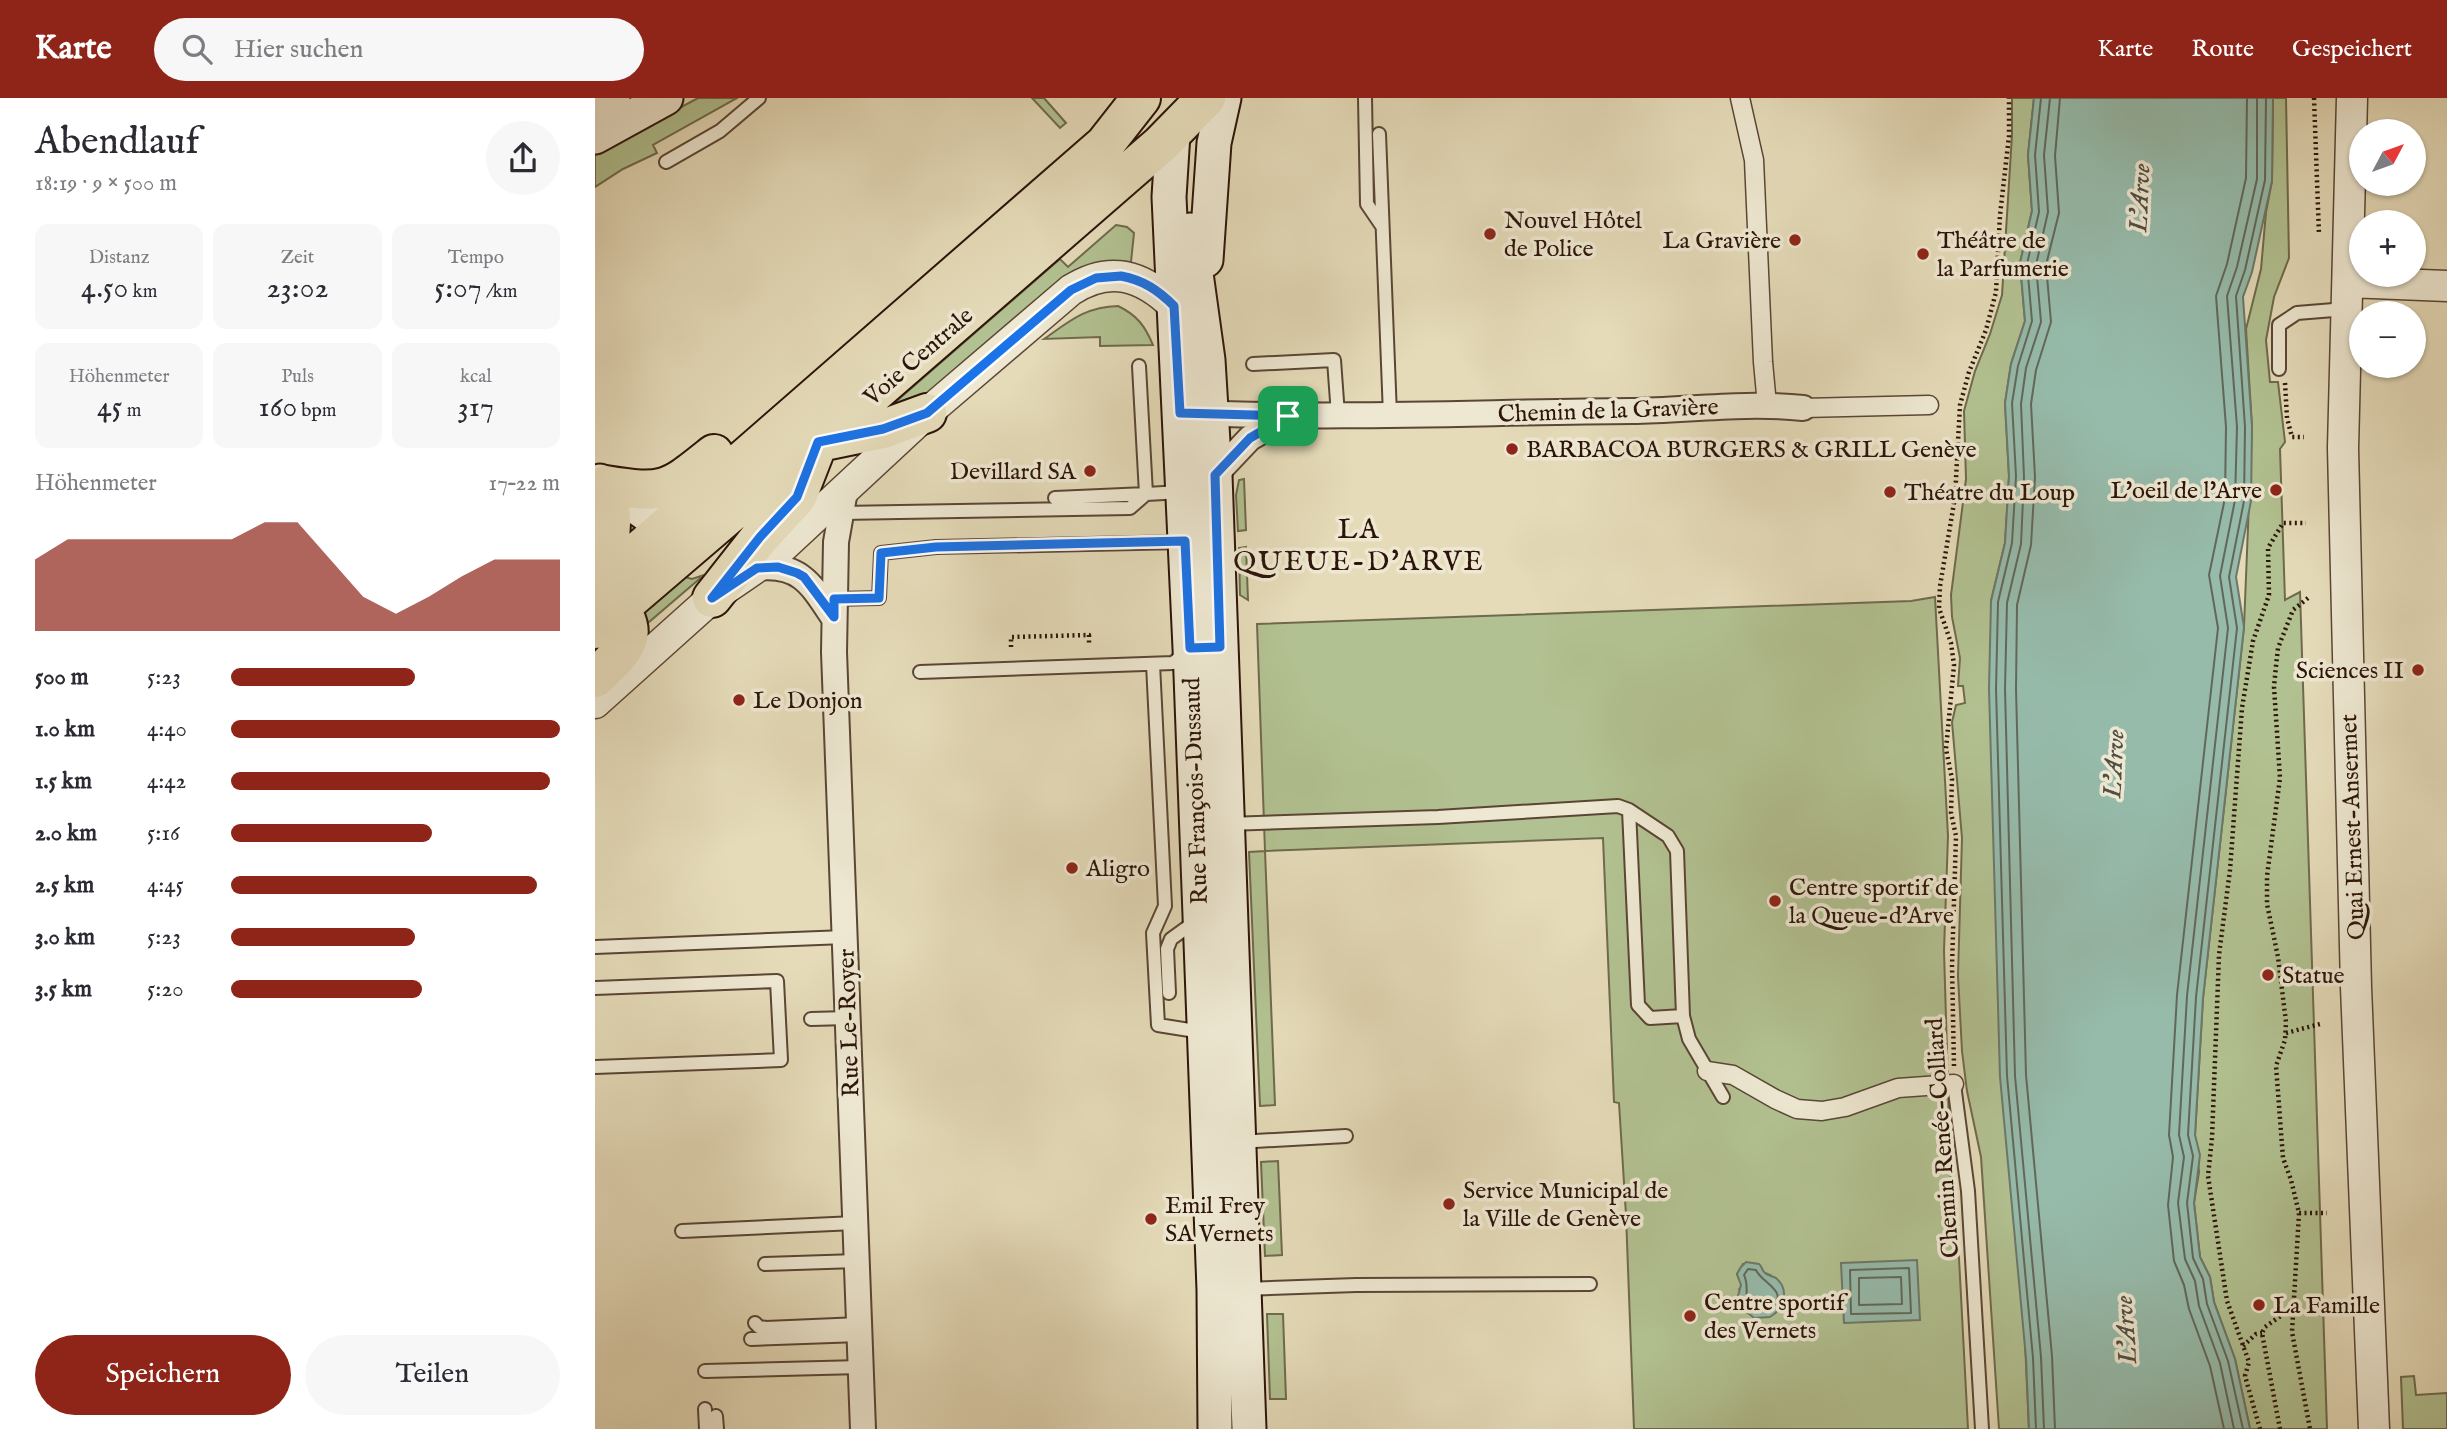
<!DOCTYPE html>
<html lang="de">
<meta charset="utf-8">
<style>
body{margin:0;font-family:"IM FELL English",serif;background:#f7f7f7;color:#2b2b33;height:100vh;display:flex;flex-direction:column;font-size:26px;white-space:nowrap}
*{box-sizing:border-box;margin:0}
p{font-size:23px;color:#7c7c81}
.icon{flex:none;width:38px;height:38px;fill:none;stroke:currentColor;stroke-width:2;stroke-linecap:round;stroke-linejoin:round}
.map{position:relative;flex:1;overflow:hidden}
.side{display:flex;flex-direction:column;background:#fff;width:595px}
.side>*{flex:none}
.needle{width:46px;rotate:49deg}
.buttons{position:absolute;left:1754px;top:21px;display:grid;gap:14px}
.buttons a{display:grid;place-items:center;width:77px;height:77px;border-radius:50%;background:#fff;box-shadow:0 2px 5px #0004;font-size:35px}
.pin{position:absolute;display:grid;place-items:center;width:60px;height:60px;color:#fff;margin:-30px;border-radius:14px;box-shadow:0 4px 10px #0006}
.round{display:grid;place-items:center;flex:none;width:74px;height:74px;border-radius:37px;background:#f7f7f7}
.overview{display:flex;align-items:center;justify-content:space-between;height:119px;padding:0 35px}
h1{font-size:38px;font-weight:600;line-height:52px}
.stats{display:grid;grid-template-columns:repeat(3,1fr);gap:10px;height:119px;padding:7px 35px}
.stats div{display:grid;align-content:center;border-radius:14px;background:#f7f7f7;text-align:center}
.stats b{font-size:30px;font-weight:600}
.stats small{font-size:19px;font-weight:400}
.stats p{font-size:19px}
.chart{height:196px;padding:14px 35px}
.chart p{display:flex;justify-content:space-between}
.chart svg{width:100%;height:126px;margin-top:7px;fill:#8f2418;opacity:.7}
.primary-button{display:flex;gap:14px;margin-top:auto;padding:14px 35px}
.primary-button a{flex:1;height:80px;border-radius:42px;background:#8f2418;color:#fff;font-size:28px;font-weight:600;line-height:80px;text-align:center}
.primary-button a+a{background:#f7f7f7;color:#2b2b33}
ul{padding:0 35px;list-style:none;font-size:23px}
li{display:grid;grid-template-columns:112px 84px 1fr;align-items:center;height:52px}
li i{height:18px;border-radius:9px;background:#8f2418}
header{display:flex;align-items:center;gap:42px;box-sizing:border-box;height:98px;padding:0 35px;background:#8f2418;color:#fff}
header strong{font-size:33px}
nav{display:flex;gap:38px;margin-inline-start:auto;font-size:24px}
.search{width:490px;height:63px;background:#f7f7f7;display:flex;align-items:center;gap:18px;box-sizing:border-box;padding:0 24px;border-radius:38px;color:#7c7c81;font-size:26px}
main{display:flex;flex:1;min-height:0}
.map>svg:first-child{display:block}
.green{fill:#b2c191;stroke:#6f6a4d;stroke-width:2;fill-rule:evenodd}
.water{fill:#96bbab;stroke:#6c786a;stroke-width:2}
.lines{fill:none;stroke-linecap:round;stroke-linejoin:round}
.shore{stroke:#61685a;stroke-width:2}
.service-casing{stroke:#5a4635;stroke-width:16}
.pedestrian-casing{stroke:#5a4635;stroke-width:21}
.minor-casing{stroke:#5a4635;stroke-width:28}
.tertiary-casing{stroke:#5a4635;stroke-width:33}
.secondary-casing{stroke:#2c1409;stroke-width:37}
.primary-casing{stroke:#2c1409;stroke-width:42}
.path{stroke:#2c1409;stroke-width:4.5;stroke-dasharray:2 3.5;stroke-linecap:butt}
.service{stroke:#eee8d2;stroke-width:12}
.pedestrian{stroke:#eee8d2;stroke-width:18}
.minor{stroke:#eee8d2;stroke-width:24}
.tertiary{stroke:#eee8d2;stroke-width:30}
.secondary{stroke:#eee8d2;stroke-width:33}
.primary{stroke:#e5dbb9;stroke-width:38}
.route-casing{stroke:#fff;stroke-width:14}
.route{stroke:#1a73e8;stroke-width:9}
.poi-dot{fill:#8f2418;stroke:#eee8d2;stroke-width:2.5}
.labels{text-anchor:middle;stroke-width:7;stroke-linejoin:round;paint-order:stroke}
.poi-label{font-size:24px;fill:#2c1409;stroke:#eee8d2;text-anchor:start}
.street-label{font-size:24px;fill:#2c1409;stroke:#eee8d2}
.water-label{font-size:26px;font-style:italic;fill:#514e42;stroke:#eee8d2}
.quarter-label{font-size:28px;letter-spacing:2px;fill:#2c1409;stroke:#eee8d2}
</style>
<header>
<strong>Karte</strong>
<div class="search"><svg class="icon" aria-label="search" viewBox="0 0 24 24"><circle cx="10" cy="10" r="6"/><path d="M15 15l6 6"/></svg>Hier suchen</div>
<nav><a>Karte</a><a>Route</a><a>Gespeichert</a></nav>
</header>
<main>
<section class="side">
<div class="overview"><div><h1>Abendlauf</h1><p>18:19 · 9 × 500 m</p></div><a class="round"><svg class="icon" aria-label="share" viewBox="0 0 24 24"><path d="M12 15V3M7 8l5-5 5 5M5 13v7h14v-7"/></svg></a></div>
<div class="stats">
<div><p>Distanz</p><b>4.50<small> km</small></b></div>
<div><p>Zeit</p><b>23:02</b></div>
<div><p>Tempo</p><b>5:07<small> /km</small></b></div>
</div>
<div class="stats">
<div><p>Höhenmeter</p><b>45<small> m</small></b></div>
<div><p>Puls</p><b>160<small> bpm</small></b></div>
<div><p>kcal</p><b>317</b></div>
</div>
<div class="chart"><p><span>Höhenmeter</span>17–22 m</p>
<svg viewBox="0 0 160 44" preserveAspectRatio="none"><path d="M0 44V19L10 12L20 12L30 12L40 12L50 12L60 12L70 6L80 6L90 19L100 32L110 38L120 32L130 25L140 19L150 19L160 19V44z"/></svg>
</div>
<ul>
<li><b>500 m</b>5:23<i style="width:56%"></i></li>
<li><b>1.0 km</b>4:40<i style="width:100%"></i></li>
<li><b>1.5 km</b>4:42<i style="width:97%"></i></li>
<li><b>2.0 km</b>5:16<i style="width:61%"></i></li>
<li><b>2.5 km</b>4:45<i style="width:93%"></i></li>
<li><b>3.0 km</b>5:23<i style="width:56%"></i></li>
<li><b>3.5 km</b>5:20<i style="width:58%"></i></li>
</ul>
<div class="primary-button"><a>Speichern</a><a>Teilen</a></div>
</section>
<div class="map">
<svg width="1852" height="1331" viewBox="0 0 1852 1331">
<rect width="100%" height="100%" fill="#e5dbb9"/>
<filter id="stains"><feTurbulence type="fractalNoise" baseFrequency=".00286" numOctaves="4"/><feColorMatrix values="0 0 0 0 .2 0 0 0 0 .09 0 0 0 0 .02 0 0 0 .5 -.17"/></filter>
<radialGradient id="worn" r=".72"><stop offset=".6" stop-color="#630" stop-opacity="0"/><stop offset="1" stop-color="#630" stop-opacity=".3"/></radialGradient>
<path class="green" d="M103,0H142L58,47L62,55L28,71L0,89V55Z
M437,0H449L471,25L465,30Z
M1417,0H1439L1433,57L1437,113L1425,165L1430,223L1416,266L1410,305L1414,378L1410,445L1396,503L1434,1331H1404L1386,1059L1372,993L1367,953L1363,878L1367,740L1357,624L1361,607L1370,605L1368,588H1363L1365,560L1357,519L1356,497L1371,381L1369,313L1380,273L1395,236L1407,197L1417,37Z
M1678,0H1691L1694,160L1679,199L1671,242L1675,284H1683L1690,344L1685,351L1690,502L1705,494L1732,1331H1655L1640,1261L1619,1204L1615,1179L1605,1159L1599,1105L1604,1074L1600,1037L1608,900L1649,529L1657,329L1651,231L1666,171L1671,114L1677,83Z
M521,127L532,129L539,135L536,164L517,163L335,297L289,314L465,161L473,169Z
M523,208C542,217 550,228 558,247L505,248V239L449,241C475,223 490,209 523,208Z
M649,381L651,432L643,433L641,397L644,382Z
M651,449L653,502L645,497L644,450Z
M83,477L97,481L109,477L47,530L44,511Z
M1340,499L1353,738L1349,853L1356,1087L1361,1103L1373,1331H1039L1031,1117L1024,1005L1019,1004L1008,740L670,753L680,1007L665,1008L654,754L670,753L662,526L1316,503ZM1148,1166L1175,1177L1145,1190L1147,1187L1142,1176Z
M683,1063L687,1157L670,1158L666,1064Z
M672,1216H688L691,1301H675Z
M1819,1278L1821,1297L1852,1295V1331H1808L1806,1279Z"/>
<path class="water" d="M1439,0H1678L1677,83L1657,174L1648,199L1657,329L1656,403L1641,479L1649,529L1608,900L1600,1037L1605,1057L1599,1105L1605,1159L1615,1179L1619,1204L1640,1261L1655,1331H1434L1431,1260L1405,979L1394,591L1396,503L1410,445L1414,378L1410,305L1416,266L1430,223L1425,165L1437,113L1433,57Z
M1322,1162L1325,1222L1249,1225L1246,1165Z
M1151,1164L1164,1166C1167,1168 1167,1173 1170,1175C1173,1178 1178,1178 1181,1180C1195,1192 1189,1211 1175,1219L1159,1220L1146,1209L1143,1198L1146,1187L1142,1176L1146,1169Z"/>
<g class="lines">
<path class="shore" d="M1314,1170L1316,1215L1256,1216L1255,1172Z
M1153,1171L1161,1172C1167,1186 1199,1194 1172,1213H1161C1145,1203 1156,1191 1149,1177Z
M1306,1179L1307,1206L1264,1207V1180Z
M1441,1331L1438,1260L1412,978L1401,591L1403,504L1417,445L1421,378L1417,305L1423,268L1437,223L1432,166L1444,114L1440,57L1446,0
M1449,1331L1446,1259L1420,978L1410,591L1412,505L1426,446L1429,379L1426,306L1431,270L1446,224L1441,167L1453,114L1449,57L1455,0
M1460,1331L1457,1258L1431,977L1421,591L1422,507L1436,447L1440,379L1436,306L1441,272L1456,224L1451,167L1464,115L1460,58L1465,0
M1629,1331L1615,1268L1594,1211L1589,1187L1579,1163L1573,1107L1578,1059L1574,1037L1582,897L1623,530L1614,477L1630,400L1631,329L1621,198L1632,166L1651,80L1652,0
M1639,1331L1625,1265L1604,1208L1600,1183L1590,1161L1583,1105L1589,1059L1584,1037L1592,898L1633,530L1625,478L1640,402L1642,329L1632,198L1642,169L1662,81V0
M1648,1331L1633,1263L1612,1206L1608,1181L1598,1160L1592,1105L1598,1058L1593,1037L1601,899L1642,530L1634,479L1649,403L1650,329L1641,198L1650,172L1670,82L1671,0"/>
<defs>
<path id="service" d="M770,0L772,106L787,128
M784,36L795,317
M71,64L125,33L164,0
M658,266L739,262L743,317
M1684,271V227L1702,215L1751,211
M460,400L551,396L544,268
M246,415L535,410L551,396L587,394
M239,501L284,500L286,455L341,449L590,444
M558,566L570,808L558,835L563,927L607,934
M325,574L578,565L590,555
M632,726L843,719L1023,708L1034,712
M0,849L250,839
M0,890L182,883L186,962L0,969
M574,895L572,851L576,841L601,823
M1088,918L1055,920L1043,907L1034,712L1073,738L1082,753L1088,918L1094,941L1128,999
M216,921L253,920
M1359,986L1373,1093L1387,1331
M643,1044L751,1038
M87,1133L260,1125
M170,1166L262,1163
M649,1191L761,1187L995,1186
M160,1225L164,1229L171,1230L265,1226
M156,1241L265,1237
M110,1273L266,1269
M110,1311L111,1331
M121,1318L122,1331"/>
<path id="pedestrian" d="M1145,0L1159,62L1168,264L1172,307
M1208,310L1334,307
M1112,973L1138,977L1180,1001L1202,1011L1227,1013L1250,1009L1303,990L1359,986"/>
<path id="minor" d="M600,315C745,321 891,314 1037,313C1094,312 1151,304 1208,310
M620,377L655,340L692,319
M250,393L241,444L239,554L268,1331
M162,470C205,465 217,487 238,519"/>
<path id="tertiary" d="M1757,0L1748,350L1761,889L1779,1331
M1753,184L1852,188
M0,605L117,500L178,458L332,315L476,192C515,167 547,177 579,208"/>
<path id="secondary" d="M0,9L18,0
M578,35L574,99L595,550L619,1192L620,1331
M0,39L71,0
M595,132L613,262L620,377L654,1331
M611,162L619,45L629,0
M5,383L70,430L92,438"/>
<path id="primary" d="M225,344L288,331L332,315
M0,491L510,46L546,0
M117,500L165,439L202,399L223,345
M0,531L180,377L223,344L566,46L611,0
M0,580C30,552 50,536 16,500C8,491 1,485 2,472C4,461 11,451 14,441C19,423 14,405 10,387C70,397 74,392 119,356"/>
</defs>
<use href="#service" class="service-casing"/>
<use href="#pedestrian" class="pedestrian-casing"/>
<use href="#minor" class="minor-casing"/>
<use href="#tertiary" class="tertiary-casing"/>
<use href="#secondary" class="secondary-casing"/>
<use href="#primary" class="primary-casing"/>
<path class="path" d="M1719,0L1724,137
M1690,285L1692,320L1697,339H1709
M1713,500L1698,512L1683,550L1681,568L1679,589L1685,680L1672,778V806L1683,859L1691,924L1690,942L1681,968L1688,1060L1696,1082L1704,1115L1697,1234L1715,1331
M416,549V539L494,537V546
M1691,935L1725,926
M1359,968L1357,868L1361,738L1356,715L1357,681L1351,651L1359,567L1356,545L1344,510L1345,488L1360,399L1365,307L1374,274L1391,232L1401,194L1405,117L1414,38V0
M1704,1115H1732
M1648,1248L1661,1236L1667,1235
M1665,1331L1650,1278L1654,1264L1632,1203L1613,1078L1617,1040L1624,857L1635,772L1647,610L1658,543L1674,497L1673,450L1688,425H1711
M1685,1331L1667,1235L1670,1229L1697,1210"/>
<use href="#service" class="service"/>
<use href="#pedestrian" class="pedestrian"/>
<use href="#minor" class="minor"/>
<use href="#tertiary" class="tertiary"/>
<use href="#secondary" class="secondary"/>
<use href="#primary" class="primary"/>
</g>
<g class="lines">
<defs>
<path id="route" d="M526,178C548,182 563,192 579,208L585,315L693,318L655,340L620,377L625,549L595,550L590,443L341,449L286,455L284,500L239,501V519L209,479L202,475L183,469L162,470L117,500L165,439L202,399L223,344L288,331L332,315L476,192L501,180Z"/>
</defs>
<use href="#route" class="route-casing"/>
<use href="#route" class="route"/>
</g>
<g class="poi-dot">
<circle cx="895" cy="136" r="7"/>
<circle cx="1200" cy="142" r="7"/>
<circle cx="1328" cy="156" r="7"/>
<circle cx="917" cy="351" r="7"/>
<circle cx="495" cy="373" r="7"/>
<circle cx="1681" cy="392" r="7"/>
<circle cx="1295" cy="394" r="7"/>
<circle cx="1823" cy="572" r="7"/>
<circle cx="144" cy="602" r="7"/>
<circle cx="477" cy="770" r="7"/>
<circle cx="1180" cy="803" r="7"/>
<circle cx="1673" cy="877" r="7"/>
<circle cx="854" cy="1106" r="7"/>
<circle cx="556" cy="1121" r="7"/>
<circle cx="1664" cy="1207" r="7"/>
<circle cx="1095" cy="1218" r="7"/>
</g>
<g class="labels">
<g class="poi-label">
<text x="909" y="130">Nouvel Hôtel<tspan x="909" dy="28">de Police</tspan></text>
<text x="1186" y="150" text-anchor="end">La Gravière</text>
<text x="1342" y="150">Théâtre de<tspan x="1342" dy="28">la Parfumerie</tspan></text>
<text x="931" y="359">BARBACOA BURGERS &amp; GRILL Genève</text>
<text x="481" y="381" text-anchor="end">Devillard SA</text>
<text x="1667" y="400" text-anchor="end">L'oeil de l'Arve</text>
<text x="1309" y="402">Théatre du Loup</text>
<text x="1809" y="580" text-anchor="end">Sciences II</text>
<text x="158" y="610">Le Donjon</text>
<text x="491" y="778">Aligro</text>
<text x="1194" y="797">Centre sportif de<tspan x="1194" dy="28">la Queue-d'Arve</tspan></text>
<text x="1687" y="885">Statue</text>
<text x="868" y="1100">Service Municipal de<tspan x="868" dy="28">la Ville de Genève</tspan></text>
<text x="570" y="1115">Emil Frey<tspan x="570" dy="28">SA Vernets</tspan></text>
<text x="1109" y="1212">Centre sportif<tspan x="1109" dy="28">des Vernets</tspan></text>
<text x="1678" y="1215">La Famille</text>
</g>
<g class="street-label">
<text transform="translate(323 258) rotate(-41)" y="8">Voie Centrale</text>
<text transform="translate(1013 312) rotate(-2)" y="8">Chemin de la Gravière</text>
<text transform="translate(600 693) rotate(-92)" y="8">Rue François-Dussaud</text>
<text transform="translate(1757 729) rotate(-92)" y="8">Quai Ernest-Ansermet</text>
<text transform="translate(253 925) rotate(-92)" y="8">Rue Le-Royer</text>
<text transform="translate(1347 1040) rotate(-94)" y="8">Chemin Renée-Colliard</text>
</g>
<g class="water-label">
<text transform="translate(1544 100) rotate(-87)" y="9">L'Arve</text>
<text transform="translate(1518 666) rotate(-87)" y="9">L'Arve</text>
<text transform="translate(1530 1232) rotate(-94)" y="9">L'Arve</text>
</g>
<g class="quarter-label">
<text x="764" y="440">LA<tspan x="764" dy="32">QUEUE-D'ARVE</tspan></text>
</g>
</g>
<rect width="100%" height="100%" filter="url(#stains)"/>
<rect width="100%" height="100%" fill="url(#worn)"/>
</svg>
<div class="buttons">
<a><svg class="needle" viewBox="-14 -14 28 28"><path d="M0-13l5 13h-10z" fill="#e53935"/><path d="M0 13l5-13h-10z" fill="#7c7c81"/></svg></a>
<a>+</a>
<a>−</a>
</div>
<div class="pin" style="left:693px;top:318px;background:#1e9e55"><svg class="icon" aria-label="arrive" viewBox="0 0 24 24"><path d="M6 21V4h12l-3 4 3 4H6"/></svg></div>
</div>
</main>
